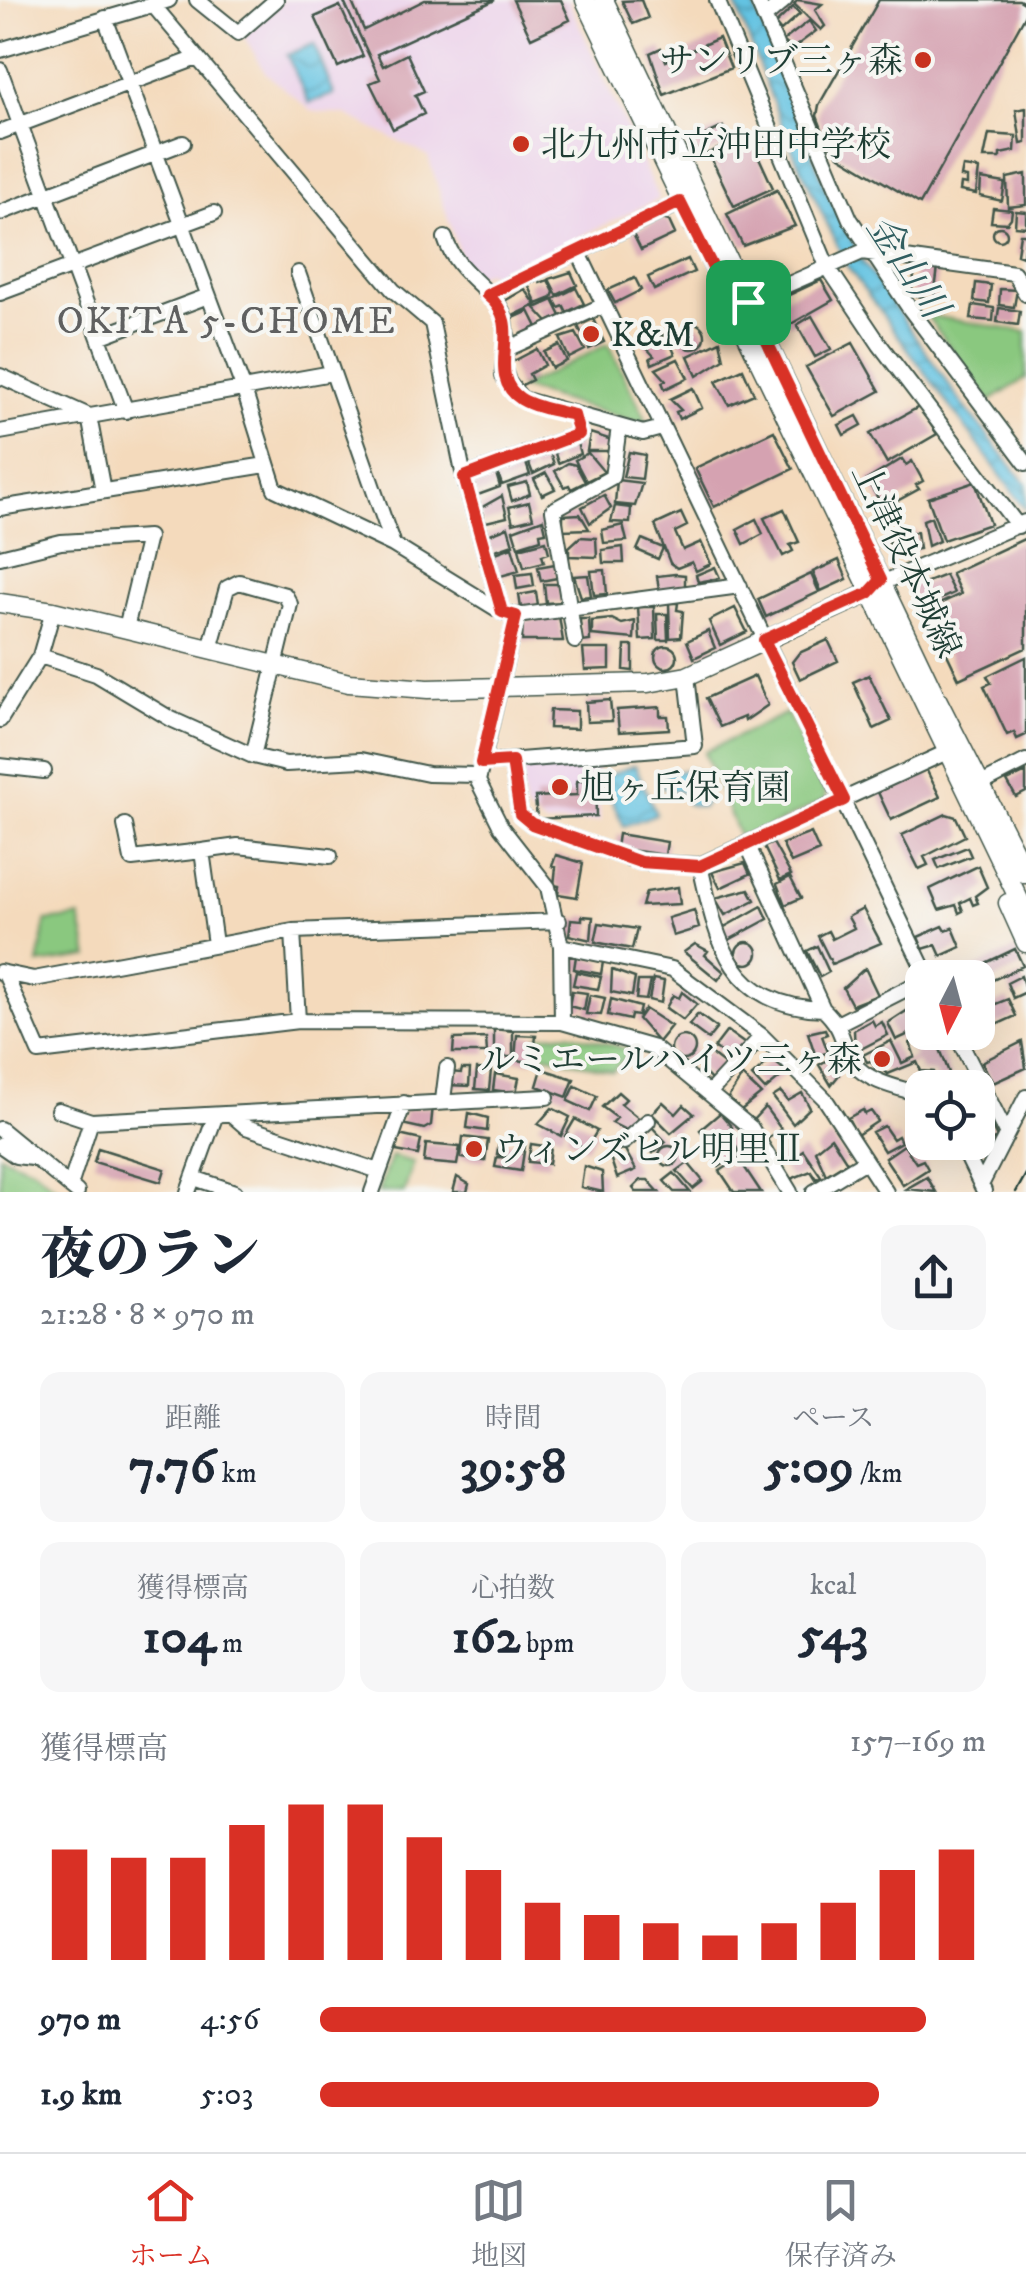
<!DOCTYPE html>
<html lang="ja">
<meta charset="utf-8">
<style>
body{margin:0;font-family:"IM FELL DW Pica","Noto Serif JP",serif;background:#f6f6f7;color:#1f2937;height:100vh;display:flex;flex-direction:column;font-size:38px;white-space:nowrap}
*{box-sizing:border-box;margin:0}
p{font-size:32px;color:#747a83}
.icon{flex:none;width:55px;height:55px;fill:none;stroke:currentColor;stroke-width:2;stroke-linecap:round;stroke-linejoin:round}
.map{position:relative;height:1192px;overflow:hidden}
.sheet{display:flex;flex-direction:column;background:#fff;flex:1}
.sheet>*{flex:none}
.needle{width:65px;rotate:186deg}
.controls{position:absolute;left:905px;top:960px;display:grid;gap:20px}
.controls a{display:grid;place-items:center;width:90px;height:90px;border-radius:20px;background:#fff;box-shadow:0 10px 40px #0002;font-size:50px}
.pin{position:absolute;display:grid;place-items:center;width:85px;height:85px;color:#fff;margin:-42px;border-radius:20px;box-shadow:0 5px 15px #0006}
.round{display:grid;place-items:center;flex:none;width:105px;height:105px;border-radius:20px;background:#f6f6f7}
.overview{display:flex;align-items:center;justify-content:space-between;height:170px;padding:0 40px}
h1{font-size:55px;font-weight:800;line-height:75px}
.figures{display:grid;grid-template-columns:repeat(3,1fr);gap:15px;height:170px;padding:10px 40px}
.figures div{display:grid;align-content:center;border-radius:20px;background:#f6f6f7;text-align:center}
.figures b{font-size:50px;font-weight:800}
.figures small{font-size:28px;font-weight:400}
.figures p{font-size:28px}
.chart{height:280px;padding:20px 40px}
.chart p{display:flex;justify-content:space-between}
.chart svg{width:100%;height:180px;margin-top:10px;stroke:#d93025;stroke-width:6}
ul{padding:0 40px;list-style:none;font-size:32px}
li{display:grid;grid-template-columns:160px 120px 1fr;align-items:center;height:75px}
li i{height:25px;border-radius:12px;background:#d93025}
.tab-bar{display:flex;justify-content:space-around;align-items:center;height:140px;border-top:2px solid #e0e1e3;background:#fff;font-size:28px;color:#747a83}
.tab-bar a{display:grid;justify-items:center;gap:5px}
.tab-bar .current{color:#d93025}
.map>svg:first-child{display:block}
.built{fill:#ecd1ea}
.park{fill:#8ac87f;stroke:#54825a;stroke-width:2.5}
.water{fill:url(#water-waves);stroke:#42808b;stroke-width:2.5}
.building{fill:#d5a2b1}
.lines{fill:none;stroke-linecap:round;stroke-linejoin:round}
.minor-casing{stroke:#3f5548;stroke-width:18}
.tertiary-casing{stroke:#3f5548;stroke-width:21}
.minor{stroke:#fff;stroke-width:14}
.tertiary{stroke:#fff;stroke-width:18}
.tram{stroke:#1f3d34;stroke-width:2.5}
.route-casing{stroke:#fff;stroke-width:20}
.route{stroke:#d93025;stroke-width:12}
.poi-dot{fill:#c8321e;stroke:#f6f6f2;stroke-width:4}
.labels{text-anchor:middle;stroke-width:8;stroke-linejoin:round;paint-order:stroke}
.poi-label{font-size:35px;fill:#1f3d34;stroke:#f6f6f2;text-anchor:start}
.street-label{font-size:35px;fill:#1f3d34;stroke:#f6f6f2}
.water-label{font-size:38px;font-style:italic;fill:#305e60;stroke:#f6f6f2}
.neighbourhood-label{font-size:38px;letter-spacing:2.5px;fill:#5f6060;stroke:#f6f6f2}
</style>
<div class="map">
<svg width="1026" height="1192" viewBox="0 0 1026 1192">
<defs>
<pattern id="water-waves" width="16" height="10" patternUnits="userSpaceOnUse" patternTransform="scale(2.5)"><rect width="16" height="10" fill="#64c3e2"/><path d="M0 5q4-4 8 0t8 0" fill="none" stroke="#52a0b8"/></pattern>
</defs>
<rect width="100%" height="100%" fill="#f6f6f2"/>
<filter id="ink" filterUnits="userSpaceOnUse"><feTurbulence type="fractalNoise" baseFrequency=".01" numOctaves="2"/><feDisplacementMap in="SourceGraphic" scale="20" xChannelSelector="R" yChannelSelector="G"/><feConvolveMatrix kernelMatrix="1 2 1 2 8 2 1 2 1" color-interpolation-filters="sRGB"/></filter>
<filter id="wash" filterUnits="userSpaceOnUse"><feTurbulence type="fractalNoise" baseFrequency=".0048" numOctaves="4" result="noise"/><feDisplacementMap in="SourceGraphic" scale="40" xChannelSelector="R" yChannelSelector="G"/><feGaussianBlur stdDeviation="2.25" result="paint"/><feColorMatrix in="noise" values="0 0 0 0 0 0 0 0 0 0 0 0 0 0 0 0 0 1.4 0 .05"/><feComposite in="paint" operator="in"/></filter>
<g filter="url(#wash)">
<rect width="100%" height="100%" fill="#f4dabc"/>
<path class="built" d="M284,0H568L659,199L496,277L486,271L475,277L463,265L428,156L346,115L311,111L266,73L244,36Z
M597,761L600,821L546,825L525,809L519,766Z"/>
<path class="park" d="M926,315L1026,332V378L990,401Z
M608,344L646,419L643,424L520,388Z
M787,713L826,794L825,800L741,841L704,752Z
M80,917L89,957L38,964L46,921Z
M568,1033L631,1050L613,1071L537,1053L538,1036Z
M0,1155L34,1169L62,1192H0Z
M391,1156L414,1162L404,1192H378Z"/>
<path class="water" d="M734,0H752L828,194L863,262L961,402L1026,484V510L847,266L786,136Z
M314,44L334,94L309,103L287,55Z
M635,765L656,814L624,826L601,778Z
M690,769L698,771L708,798L702,807L687,804L682,792L662,788L666,774Z"/>
<g id="blocks">
<path class="building" d="M343,0H351L364,30L425,0H495L377,54L383,66L407,54L424,91L415,95L424,114L393,129L370,83L380,79Z
M513,0H561L570,20L531,38Z
M641,0L648,18L633,24L622,1Z
M798,0L822,4L815,10L825,26L821,30L794,4Z
M879,0H1019L1026,4V14L920,204L840,156L827,142L817,116L819,105Z
M340,6L363,56L338,67L315,17Z
M793,7L800,14L781,31L775,24Z
M809,21L816,31L792,49L783,41Z
M719,38L731,68L664,95L650,53L661,48L666,61Z
M1026,108V143L1021,144L1016,110Z
M723,127L730,144L699,157L692,141Z
M989,134L1016,136L1015,151L1000,154V158H984Z
M751,140L773,188L734,206L711,158Z
M963,167L979,169L976,194L960,191L961,184L967,185V178L961,177Z
M1026,174V205L1008,207L1007,178Z
M981,179L1005,183L1002,201L980,196Z
M777,190L795,226L743,246L727,214Z
M993,208L1012,210L1011,218L1007,223L991,222Z
M1016,211L1026,212V227L1015,226Z
M662,219L669,221L675,234L641,250L632,232Z
M993 234a7 7 0 1 1 14 0a7 7 0 1 1-14 0Z
M1020,234H1026L1023,256L1017,254Z
M688,259L694,272L654,290L648,277Z
M916,264L938,267L934,299L911,295Z
M571,272L577,285L557,295L549,279Z
M635,278L641,290L615,303L608,290Z
M538,279L540,283L548,280L554,292L552,298L537,304L528,284Z
M821,280L833,300L791,324L777,320L776,301Z
M976,283L991,285L989,303L974,301Z
M576,288L584,304L567,312L564,306L559,308L554,299Z
M525,289L536,305L511,317L503,302Z
M1000,289L1017,290L1014,307L999,305Z
M553,300L561,316L548,322L535,308Z
M973,305L994,308L993,321L971,319Z
M999,308L1020,311L1018,325L997,322Z
M529,311L537,327L516,337L509,320Z
M812,316L831,349L815,357L797,325Z
M593,319L604,342L589,349L578,326Z
M679 336a13 13 0 1 1 26 0a13 13 0 1 1-26 0Z
M576,333L585,350L569,358L560,338Z
M666,334L675,354L652,364L650,358L654,356L643,344Z
M720,341L724,359L697,376L688,356Z
M853,343L880,391L834,416L806,367Z
M559,345L567,361L552,368L544,352Z
M537,349L545,365L529,374L532,380L518,387L510,363Z
M678,359L688,378L665,389L662,382L666,380L656,369Z
M743,369L754,394L729,405L716,381Z
M693,388L702,408L679,419L676,412L681,410L670,399Z
M919,407L937,434L887,463L870,434Z
M857,416L862,425L844,435L839,425Z
M774,431L793,469L714,507L695,468Z
M590,433L612,440L610,451H587Z
M577,443L580,454L558,463L554,450Z
M549,450L554,464L533,474L528,461Z
M629,452L645,455L642,479L623,477Z
M588,453L604,472L586,481L575,460Z
M902,459L906,465L912,461L923,481L916,485L919,489L884,508L867,480Z
M519,462L526,463L530,475L502,485L497,471Z
M568,463L576,465L585,482L571,489L569,485L564,487L555,471Z
M495,470L500,487L475,496L470,479Z
M546,473L555,489L542,495L534,479Z
M617,480L642,483L635,506L615,504Z
M527,482L530,494L512,501L508,487Z
M975,482L990,524L943,540L928,498Z
M604,495L611,508L590,523L582,507Z
M502,496L507,517L482,523L479,509Z
M529,502L533,518L513,523L509,507Z
M615,506L631,508L630,523L611,522Z
M784,509L799,542L790,545L793,551L783,556L764,518Z
M681,513L687,526L675,532L683,550L701,542L711,564L696,571L692,562L677,568L670,563L655,525Z
M580,514L589,529L563,530V515Z
M931,517L939,541L928,546L923,520Z
M543,519L546,532L540,533L541,539L518,546L513,530Z
M756,519L763,534L744,544L737,529Z
M623,525L627,541L604,543L602,530Z
M508,527L513,544L490,552L485,536Z
M917,532L919,549L896,552L895,544H889L888,535Z
M580,537L596,538L597,557L569,556V547Z
M1026,538V648L959,679L926,610L961,594L951,573Z
M642,539L663,548L658,559L637,550Z
M546,541L549,553L542,555L544,562L524,567L519,548Z
M512,547L519,571L497,577L490,555Z
M623,547L624,563H603L602,550Z
M839,560L847,579L821,591L813,572Z
M555,564L557,578L541,581L538,567Z
M715,567L720,578L698,582L696,575Z
M605,570L607,594L594,595L591,571Z
M532,573L534,586L517,589L515,575Z
M675,574L685,575V586L659,590L657,576Z
M811,574L819,592L766,617L758,599Z
M588,575L591,596L581,597L574,576Z
M945,575L954,593L916,610L908,584L917,580L920,585Z
M544,584H560L561,602L546,603Z
M536,592L538,606L521,608L519,595Z
M669,603H678L677,610L683,611L681,637L670,638Z
M638,607H654L655,639L640,640Z
M735,608L747,632L720,645L709,621Z
M657,614H667L668,640H658Z
M559,616L563,641H522L523,622Z
M580,619H589L590,641L581,642Z
M612,619L622,624L635,621L634,639L592,635V621Z
M708,631L715,648L694,658L687,641Z
M828,640L838,661L800,679L792,662L799,653Z
M625,646H633V671L624,670Z
M655 657a11 11 0 1 1 22 0a11 11 0 1 1-22 0Z
M583,649H610V669L585,670Z
M1026,657V735L1017,739L1014,732L1007,735L984,686L991,683L987,676Z
M869,675L891,721L874,729L853,682Z
M755,676L768,705L745,721L744,717L720,727L706,698Z
M610,700L612,721L587,722L586,702Z
M660,707V716H668L669,729L619,732L617,710Z
M550,710L577,711V729L549,728Z
M925,767L940,797L891,820L877,790Z
M1026,772V792L1016,797L1007,781Z
M595,780L596,816L537,819L535,797L577,795V781Z
M946,814L956,817L965,836L924,857L928,865L919,869L902,835Z
M811,833L819,851L791,863L782,844Z
M618,834L667,842L665,855L616,848Z
M773,843L791,875L780,880L764,847Z
M967,847L971,856L939,869L935,860Z
M556,855L583,863L577,897L558,894L559,886L554,885L556,867L552,866Z
M745,863L750,874L720,888L712,872Z
M978,866L987,887L975,896L978,903L973,905L970,898L960,903L963,911L959,913L956,905L939,910L930,889Z
M790,877L801,898L785,905L777,884Z
M678,887L680,904L642,906L646,892Z
M749,889L755,900L725,915L715,898Z
M762,906L768,919L727,941L721,929Z
M863,909L881,943L832,964L818,936L828,931L832,939L854,928L848,917Z
M694,910L699,928L673,936L668,918Z
M582,916L593,917L591,940L569,935L571,919L582,920Z
M599,923L637,929L632,949L595,942Z
M943,926L946,931L953,928L961,947L941,956L936,945L923,949L918,937Z
M736 953a11 11 0 1 1 22 0a11 11 0 1 1-22 0Z
M695,944L708,951L705,955L724,972L718,980L684,952Z
M817,946L829,972L820,977L807,951Z
M1015,949L1023,966L978,987V978H954Z
M576,956L603,962L601,974L574,969Z
M865,968L878,995L852,1005L843,988Z
M612,970L635,978L632,996L611,992Z
M576,972L601,977L598,989L573,985Z
M1021,976L1026,992L1013,998L1007,983Z
M653,979L664,981L661,1003L649,1000Z
M638,981H650L646,1000L636,999Z
M572,991L587,993L584,1010L569,1006Z
M682,992L697,1004L683,1020L666,1008L673,995L679,998Z
M590,995L605,998L601,1015L586,1014Z
M611,999L640,1007L638,1016L631,1015L630,1020L608,1015Z
M1008,999L1016,1016L996,1025L988,1007Z
M919,1008L922,1028L896,1040L888,1023L908,1010Z
M645,1009L671,1026L658,1042L638,1019Z
M983,1010L991,1028L978,1031V1013Z
M698,1014L717,1028L708,1039L689,1025Z
M872,1020L875,1026L882,1022L888,1035L855,1052L854,1030Z
M494,1029L513,1031V1057H494Z
M825,1029L827,1034L822,1036L828,1052L816,1057L808,1033Z
M727,1031L745,1044L731,1060L714,1048Z
M934,1033L951,1078L938,1082L934,1072L921,1071L917,1062L888,1074L880,1066L875,1068L871,1061L867,1062L863,1055L891,1041L902,1063L915,1057L910,1043Z
M517,1035L536,1036L533,1062L515,1060Z
M671 1048a12 12 0 1 1 24 0a12 12 0 1 1-24 0Z
M486,1038L487,1053H453L454,1039Z
M1022,1042L1026,1068L993,1083L982,1062Z
M707,1051L725,1065L713,1082L697,1065Z
M771,1059L787,1072L765,1090L752,1076Z
M827,1060L839,1075L831,1085L819,1065Z
M462,1069H470L469,1086L448,1085L449,1072L461,1073Z
M477,1069L491,1070L489,1090L475,1089Z
M542,1069L574,1079L567,1097L537,1086Z
M495,1074L519,1078L516,1093L493,1090Z
M742,1076L761,1094L741,1110L728,1098Z
M575,1086L597,1096L590,1111L568,1101Z
M618,1092L626,1099L621,1104L641,1120L626,1130L612,1123L617,1118L602,1107Z
M781,1092L788,1101L802,1093L810,1108L793,1124L773,1097Z
M978,1098L997,1138L982,1145L978,1137Z
M663,1102L676,1114L684,1105L694,1114L671,1133L652,1114Z
M433,1106L431,1125L424,1129L402,1124L404,1110Z
M765,1107L781,1129L766,1140L752,1121Z
M552,1108L570,1117L561,1136L538,1124Z
M863,1110L865,1114L871,1111L878,1121L857,1135L848,1118Z
M469,1113L488,1118L487,1131L467,1128Z
M720,1113L732,1127L711,1144L700,1130Z
M575,1119L597,1131L586,1149L565,1136Z
M884,1126L893,1139L898,1136L901,1142L884,1151L872,1132Z
M652,1127L666,1142L653,1153L640,1139Z
M399,1135L421,1140L418,1155L396,1151Z
M729,1136L740,1153L719,1167L708,1150Z
M463,1137L488,1140L485,1161L461,1158Z
M831,1137L847,1162L826,1175L815,1150Z
M499,1141L525,1145L521,1171L495,1167L497,1157L512,1158L497,1154Z
M426,1144L460,1147L457,1165L424,1162Z
M531,1144L551,1147L549,1164L528,1162Z
M904,1145L916,1163L923,1160L928,1169L903,1185L885,1158Z
M659 1156a10 10 0 1 1 20 0a10 10 0 1 1-20 0Z
M98,1148L165,1169L161,1182L94,1162Z
M624,1148L636,1170L617,1178L609,1154Z
M803,1150L821,1176L816,1179L811,1171L791,1179L777,1160L785,1154L789,1160Z
M739,1159L761,1192H734L720,1171Z
M688,1163L703,1181L693,1189L677,1171Z
M584,1166L602,1172L603,1192L581,1187Z
M674,1173L690,1192H674L664,1181Z
M457,1177L469,1184L467,1192H453Z
M927,1177L936,1192L906,1189Z
M641,1180H648L659,1192H636L633,1188Z"/>
</g>
</g>
<g filter="url(#ink)">
<use href="#blocks" fill-opacity="0" stroke="#3f5548" stroke-width="2.5"/>
<g class="lines">
<defs>
<path id="minor" d="M197,0L238,33L276,0
M717,0L827,266L880,345L1018,526
M757,0L850,219L910,309L1026,463
M153,5L393,290L432,323L464,477L502,612
M105,18L244,390L275,489L393,545L502,612L516,616L740,586
M764,18L785,0
M0,50L169,0
M0,70L126,411
M0,132L197,58
M0,213L183,143
M445,238C457,277 500,292 505,320C509,340 503,357 503,376L522,399L643,433L662,428
M579,253L928,978
M298,273L393,545
M0,293L214,213
M487,295L680,203
M739,306L862,252L1014,273L1026,294
M99,337L208,296
M507,349L604,305
M0,376L89,416L103,491
M0,432L332,373
M464,477L579,434L574,415
M0,508L266,465
M0,557L61,542L148,537L126,628
M875,586L1025,522
M516,616L478,781L501,827L548,887L561,946L562,1022
M575,641L553,510L612,477L619,427
M210,649L227,588L239,582L285,595L290,604L253,756
M40,656L96,674L171,719L253,756L286,764L361,760L428,774L478,775
M0,720L40,656L53,611
M512,761L520,813L532,824L640,862L700,865L947,752
M481,763L695,746L687,676
M0,766L44,771
M981,784L1026,761
M125,825L132,859L202,851L215,944
M747,844L823,1009C847,1031 840,1046 855,1065C870,1083 901,1088 922,1095
M202,851L238,846L330,856
M700,865C717,942 729,1006 823,1009
M293,931L298,1021
M561,946L672,969L762,1036L825,1099L886,1192
M0,972L34,979L293,931L559,921
M6,976L39,1052L298,1021L562,1022L654,1048L751,1128L790,1192
M839,1023L922,981
M955,1032L1006,1133
M710,1092L762,1036
M443,1100L447,1068
M58,1110L91,1121L547,1097
M232,1115L246,1127L379,1171
M0,1129L77,1192
M624,1142L648,1121
M960,1142L984,1191
M0,1145L16,1156L32,1158
M194,1178L235,1192
M981,1185L1026,1097
M70,1186L91,1121
M188,1192L215,1117
M372,1192L404,1103
M814,1192L865,1161"/>
<path id="tertiary" d="M585,0L1026,914
M604,0L935,695L1026,874
M0,603L53,611L349,683L428,689L648,683L687,676L869,593
M1008,903L1026,943"/>
</defs>
<use href="#minor" class="minor-casing"/>
<use href="#tertiary" class="tertiary-casing"/>
<use href="#minor" class="minor"/>
<use href="#tertiary" class="tertiary"/>
<path class="tram" d="M1016,1192L1026,1174"/>
</g>
</g>
<g class="lines" filter="url(#ink)">
<defs>
<path id="route" d="M680,202L733,308L748,302L881,580L869,593L764,640L844,800L700,866L640,862L532,824L520,814L512,761L481,763L516,616L502,612L464,477L579,434L574,415C557,411 536,408 521,399C482,373 528,327 487,295Z"/>
</defs>
<use href="#route" class="route-casing"/>
<use href="#route" class="route"/>
</g>
<g class="poi-dot">
<circle cx="923" cy="60" r="10"/>
<circle cx="521" cy="144" r="10"/>
<circle cx="591" cy="334" r="10"/>
<circle cx="560" cy="787" r="10"/>
<circle cx="882" cy="1059" r="10"/>
<circle cx="474" cy="1149" r="10"/>
</g>
<g class="labels">
<g class="poi-label">
<text x="903" y="72" text-anchor="end">サンリブ三ヶ森</text>
<text x="541" y="156">北九州市立沖田中学校</text>
<text x="611" y="346">K&amp;M</text>
<text x="580" y="799">旭ヶ丘保育園</text>
<text x="862" y="1071" text-anchor="end">ルミエールハイツ三ヶ森</text>
<text x="494" y="1161">ウィンズヒル明里Ⅱ</text>
</g>
<g class="street-label">
<text transform="translate(907 560) rotate(65)" y="12">上津役本城線</text>
</g>
<g class="water-label">
<text transform="translate(908 266) rotate(57)" y="13">金山川</text>
</g>
<g class="neighbourhood-label">
<text x="227" y="333">OKITA 5-CHOME</text>
</g>
</g>
</svg>
<div class="controls">
<a><svg class="needle" viewBox="-14 -14 28 28"><path d="M0-13l5 13h-10z" fill="#e53935"/><path d="M0 13l5-13h-10z" fill="#747a83"/></svg></a>
<a><svg class="icon" aria-label="locate" viewBox="0 0 24 24"><circle cx="12" cy="12" r="6"/><path d="M12 2v4M12 18v4M2 12h4M18 12h4"/></svg></a>
</div>
<div class="pin" style="left:748px;top:302px;background:#1e9e55"><svg class="icon" aria-label="arrive" viewBox="0 0 24 24"><path d="M6 21V4h12l-3 4 3 4H6"/></svg></div>
</div>
<section class="sheet">
<div class="overview"><div><h1>夜のラン</h1><p>21:28 · 8 × 970 m</p></div><a class="round"><svg class="icon" aria-label="share" viewBox="0 0 24 24"><path d="M12 15V3M7 8l5-5 5 5M5 13v7h14v-7"/></svg></a></div>
<div class="figures">
<div><p>距離</p><b>7.76<small> km</small></b></div>
<div><p>時間</p><b>39:58</b></div>
<div><p>ペース</p><b>5:09<small> /km</small></b></div>
</div>
<div class="figures">
<div><p>獲得標高</p><b>104<small> m</small></b></div>
<div><p>心拍数</p><b>162<small> bpm</small></b></div>
<div><p>kcal</p><b>543</b></div>
</div>
<div class="chart"><p><span>獲得標高</span>157–169 m</p>
<svg viewBox="0 0 160 44" preserveAspectRatio="none"><path d="M5 44V17M15 44V19M25 44V19M35 44V11M45 44V6M55 44V6M65 44V14M75 44V22M85 44V30M95 44V33M105 44V35M115 44V38M125 44V35M135 44V30M145 44V22M155 44V17"/></svg>
</div>
<ul>
<li><b>970 m</b>4:56<i style="width:91%"></i></li>
<li><b>1.9 km</b>5:03<i style="width:84%"></i></li>
</ul>
</section>
<nav class="tab-bar">
<a class="current"><svg class="icon" aria-label="home" viewBox="0 0 24 24"><path d="M3 11l9-7 9 7M6 9v11h12V9"/></svg>ホーム</a>
<a><svg class="icon" aria-label="map" viewBox="0 0 24 24"><path d="M3 6l6-2 6 2 6-2v14l-6 2-6-2-6 2zM9 4v14M15 6v14"/></svg>地図</a>
<a><svg class="icon" aria-label="saved" viewBox="0 0 24 24"><path d="M7 4h10v16l-5-4-5 4z"/></svg>保存済み</a>
</nav>
